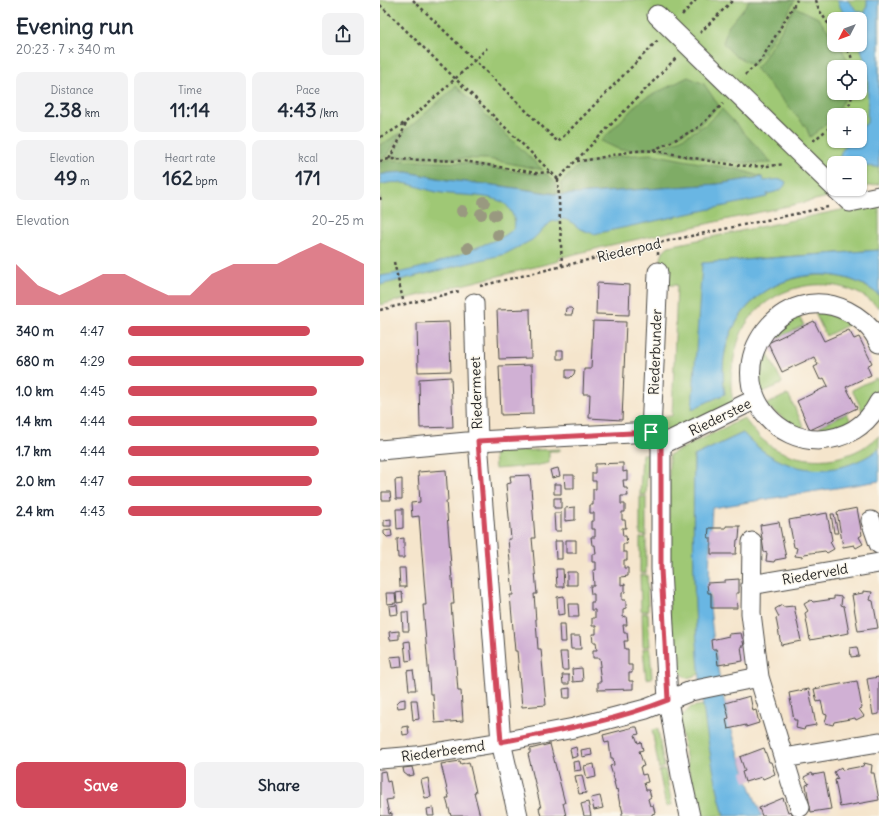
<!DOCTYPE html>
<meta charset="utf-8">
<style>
body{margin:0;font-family:Delius,sans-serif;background:#f2f2f3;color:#1f2937;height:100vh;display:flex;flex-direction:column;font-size:15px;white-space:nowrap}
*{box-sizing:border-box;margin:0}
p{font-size:13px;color:#747a83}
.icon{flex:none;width:22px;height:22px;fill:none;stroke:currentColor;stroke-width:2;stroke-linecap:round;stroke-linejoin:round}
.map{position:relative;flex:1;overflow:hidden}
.panel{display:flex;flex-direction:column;background:#fff;width:380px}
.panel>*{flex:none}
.needle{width:26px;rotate:228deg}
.buttons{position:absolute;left:447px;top:12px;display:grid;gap:8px}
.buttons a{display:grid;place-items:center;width:40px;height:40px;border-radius:8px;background:#fff;box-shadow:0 1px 3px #0004;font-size:20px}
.pin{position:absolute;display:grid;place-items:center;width:34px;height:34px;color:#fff;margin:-17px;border-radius:8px;box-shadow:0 2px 6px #0006}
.round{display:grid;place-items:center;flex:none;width:42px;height:42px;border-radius:8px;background:#f2f2f3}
.head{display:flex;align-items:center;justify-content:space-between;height:68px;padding:0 16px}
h1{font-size:22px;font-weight:700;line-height:30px}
.figures{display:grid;grid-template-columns:repeat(3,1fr);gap:6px;height:68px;padding:4px 16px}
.figures div{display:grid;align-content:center;border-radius:8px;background:#f2f2f3;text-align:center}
.figures b{font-size:20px;font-weight:700}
.figures small{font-size:11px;font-weight:400}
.figures p{font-size:11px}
.chart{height:112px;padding:8px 16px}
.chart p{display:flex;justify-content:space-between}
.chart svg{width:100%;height:72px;margin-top:4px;fill:#d1495b;opacity:.7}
.button{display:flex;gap:8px;margin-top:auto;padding:8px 16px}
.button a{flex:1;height:46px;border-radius:8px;background:#d1495b;color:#fff;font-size:16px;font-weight:700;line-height:46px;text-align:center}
.button a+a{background:#f2f2f3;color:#1f2937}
ul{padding:0 16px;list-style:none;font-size:13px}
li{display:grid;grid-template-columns:64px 48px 1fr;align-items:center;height:30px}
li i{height:10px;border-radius:5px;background:#d1495b}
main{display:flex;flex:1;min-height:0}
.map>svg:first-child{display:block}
.green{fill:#9fc874;stroke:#657a50;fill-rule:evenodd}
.forest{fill:#7fac66;stroke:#556c48}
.water{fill:#69b6e3;stroke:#4a7087}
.building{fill:#d0b0d4}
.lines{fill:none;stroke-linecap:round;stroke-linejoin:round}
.minor-casing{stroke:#494743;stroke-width:21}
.path{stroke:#494743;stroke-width:2.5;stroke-dasharray:3 3;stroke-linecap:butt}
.minor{stroke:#fff;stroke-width:19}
.tree{fill:#999980}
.route-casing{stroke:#fff;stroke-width:8}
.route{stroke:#d1495b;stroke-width:5}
.labels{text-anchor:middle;stroke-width:3;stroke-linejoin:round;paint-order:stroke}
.street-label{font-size:14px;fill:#2b2b2b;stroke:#fbf7ec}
</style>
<main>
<section class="panel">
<div class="head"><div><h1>Evening run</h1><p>20:23 · 7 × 340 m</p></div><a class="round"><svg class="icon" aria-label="share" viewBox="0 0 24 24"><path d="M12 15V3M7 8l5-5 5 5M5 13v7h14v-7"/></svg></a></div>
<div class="figures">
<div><p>Distance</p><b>2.38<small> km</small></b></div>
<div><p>Time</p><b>11:14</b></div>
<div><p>Pace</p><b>4:43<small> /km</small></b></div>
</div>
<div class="figures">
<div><p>Elevation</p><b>49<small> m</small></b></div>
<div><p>Heart rate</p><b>162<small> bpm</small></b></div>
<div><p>kcal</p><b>171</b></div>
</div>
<div class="chart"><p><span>Elevation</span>20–25 m</p>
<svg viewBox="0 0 160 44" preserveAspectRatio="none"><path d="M0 44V19L10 32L20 38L30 32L40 25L50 25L60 32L70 38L80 38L90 25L100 19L110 19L120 19L130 12L140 6L150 12L160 19V44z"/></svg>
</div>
<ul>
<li><b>340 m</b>4:47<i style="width:77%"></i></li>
<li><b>680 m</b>4:29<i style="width:100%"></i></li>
<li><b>1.0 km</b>4:45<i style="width:80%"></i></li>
<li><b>1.4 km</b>4:44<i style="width:80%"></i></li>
<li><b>1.7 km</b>4:44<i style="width:81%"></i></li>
<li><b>2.0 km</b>4:47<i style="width:78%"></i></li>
<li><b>2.4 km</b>4:43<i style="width:82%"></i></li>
</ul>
<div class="button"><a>Save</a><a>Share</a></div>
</section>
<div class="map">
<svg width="499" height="816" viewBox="0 0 499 816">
<rect width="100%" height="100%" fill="#fbf7ec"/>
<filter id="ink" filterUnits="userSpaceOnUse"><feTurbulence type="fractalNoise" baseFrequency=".025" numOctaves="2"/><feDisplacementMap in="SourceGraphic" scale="8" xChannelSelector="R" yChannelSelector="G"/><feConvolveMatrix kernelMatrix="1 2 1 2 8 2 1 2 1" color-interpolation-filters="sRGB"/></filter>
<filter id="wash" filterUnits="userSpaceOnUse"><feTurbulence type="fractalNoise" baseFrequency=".012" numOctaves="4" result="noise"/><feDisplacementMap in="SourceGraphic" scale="16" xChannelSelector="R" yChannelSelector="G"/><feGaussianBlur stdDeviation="0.9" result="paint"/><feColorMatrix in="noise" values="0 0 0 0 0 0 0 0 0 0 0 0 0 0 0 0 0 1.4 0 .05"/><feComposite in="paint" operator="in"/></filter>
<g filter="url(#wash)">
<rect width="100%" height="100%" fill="#f5e5cc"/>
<path class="green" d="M0,0H499V184L480,188V163H454V187L444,190L446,194L447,197L444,198L231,245L179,258V261L0,305ZM454,19H480V45H454ZM454,67H480V93H454ZM454,115H480V141H454Z
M499,202V250L322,263L344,394C341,369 343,345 356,323C384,273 454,259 499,295V308C462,271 397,280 368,321C360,332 357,345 354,358C351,373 349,388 354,403L290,432C280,429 280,425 279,416H292L297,285H284C282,272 276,253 289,246Z
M438,311L471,322L470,324L446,336L436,315V313Z
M419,316L424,325L398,338L395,333L396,329Z
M385,351L387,352L402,382L401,384L379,394L377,385L382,353Z
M496,378L498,379C499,392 491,402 484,411L482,410L472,390Z
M406,395L409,396L424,427L420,430L385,405Z
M467,413L471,422L470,426L442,431L440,426Z
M364,418C372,429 380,439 392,447C426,467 470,463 499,436V449C453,483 400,474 363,433L314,456C313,530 313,601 320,674L307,678L299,672H293L289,620V455Z
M180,449V451H169V463L154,466L115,469L114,452Z
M262,454H268L266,495H260Z
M260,497H266V536L260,535Z
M266,537V573H260V538Z
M260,575H267L268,611H261Z
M262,613H268L270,646L263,647Z
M270,648L272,678L266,679L263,649Z
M323,705L337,786L344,816H318L298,716L303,715L311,707Z
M278,729L284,767L279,769L272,730Z
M285,769L292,805L286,806L279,771Z"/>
<path class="forest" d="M369,0H415L381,57L373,65L355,56L343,43L348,27L367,4Z
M415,7L438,18L454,38V45L460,46L469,63V67H454V93H467L456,115H454L453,119L430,137L426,127L375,68L381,63Z
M308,77L324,84L339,106L319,125L285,143L269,149L240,150L221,141L260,101Z
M76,86L163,170L108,159L11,157L18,145L24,131L36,122Z
M342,109L392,163C353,165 318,157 279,149L301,139L325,125Z
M21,133L7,157L0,158V145Z
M271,154L331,165L354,168L382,177L338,184L181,195V183L199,165L240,156Z
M10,160L86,163L145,173L167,174L176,183L177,194L122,186L67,180L27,172L9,173L0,175V162Z"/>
<path class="water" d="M457,0H467L478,11L485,13L487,5V0H499V166L497,167L480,166V163L459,162L461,152L469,141H480V129L487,123L488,86L487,70L480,45V19H466Z
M27,172L67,180L122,186L181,195L338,184L382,177L384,181L401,179L406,182C404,191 395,192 387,194V197L214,234L200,229L190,221L183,219L171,222L152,240L125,254L0,285V276C37,271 71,259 105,244C113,241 125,237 132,230C136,226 135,221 133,216C130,209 127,204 120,201C104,194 79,196 62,193C40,190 24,177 0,185V175L9,173Z
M499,250V295C454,259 384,273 356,323C343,345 341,369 345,394L312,409L322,263Z
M363,433C400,474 453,482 499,449V481L332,508C330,547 327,587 332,626C339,692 356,756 382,816H344C313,699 312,577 314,456Z"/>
<g id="blocks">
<path class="building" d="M217,283L250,285L249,315L216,314Z
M186,308H191L193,310L192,315H185Z
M150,309L151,358L119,359L117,310Z
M213,321L246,322L242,420L209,418L210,394H203L204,369H211Z
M434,321L444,341L469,330L474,339L479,337L492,363L487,366L491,375L466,387L477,408L430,430L417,401L448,386L444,378L440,380L434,367L438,365L434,357L402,372L388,343Z
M69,322L71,371L38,372L37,323Z
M177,350H183V359H177Z
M152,365L153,414L121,415L119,366Z
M186,370H195L194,374L190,378H186Z
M71,377L73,427L40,428L39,379Z
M243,463V472L247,471V480H243L244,488H247L248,496H241V504H245V512H242V520H245L246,528H242L243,536H246L247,544H243V552H247V560H244V568H248V576L241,577V585L245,584V592L242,593V600H246V608L243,609V617L246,616L247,625H243L244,633H247L248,641H244L245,649H248V665H252V673H249V681H253V689L218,690V682H221L219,666H221L220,658H213V650H217L216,642H213L212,634H216V626H212V618H215V610H211V602H214V594H211L210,586H214L213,570H216V562H212V554H216L215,545H212L211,537H215V529H211V521H214V513H210V505H213V489H216V481H212V473H215V464Z
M178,468L180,476L172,478L170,470Z
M66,470L68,501H66L74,604H71L78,691H81L83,721L55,723L53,694H50L49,679L43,605H46L39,516L32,517L31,503L40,502L38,472Z
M150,475L155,538H152L157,594H154L158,649H161L166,705L142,707L137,651H135L130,595H133L128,539H131L126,484L131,483L130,476Z
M184,475H194V488H185Z
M22,479V499H16L15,480Z
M174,484H181V494H174Z
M2,492H10L11,500H2Z
M174,498H181V508H174Z
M195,507V520L185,521V508Z
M477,508L482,535L479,537L483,544L476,548L474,545L463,547L457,512Z
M16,509H23V528L17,529Z
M174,513H181V531H175Z
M447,513L452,540L450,542L454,549L447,553L445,551L424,554L423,557L415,556L417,548L414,547L409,520Z
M451,514H454L458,533H454Z
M11,519V526H4V520Z
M399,522L406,558L395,560L394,562L386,561L387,553L384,552L380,525Z
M346,526H360L359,539L357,540L356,554H331V538H328L329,528H346Z
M11,529L12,536L7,537L4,534V530Z
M24,538V558H18L17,539Z
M186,540H196V553H186Z
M175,541H182V559H176Z
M19,568H25L26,587H20Z
M176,569H183L184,587H177Z
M187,572H197V585H187Z
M359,579V593H356L357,608H331V593H328L327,583L345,582V580Z
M483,591L492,592L490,600L493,601L498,628L478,631L472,595L483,593Z
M22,592L23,602L17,603L16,593Z
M6,593H15L16,603L7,604Z
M184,596L185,614L178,615L177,597Z
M454,596L462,597L461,605L464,606L469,633L430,640L425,613L428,611L424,604L431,600L433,602L454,599Z
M188,604H198L199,617H189Z
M17,605L18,614L10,615L9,606Z
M402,605L403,607L414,606L421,641L401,645L396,618L399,617L395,609Z
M22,612H28L29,631H23Z
M179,624H185L186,642H180Z
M19,631V639L10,640L9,632Z
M361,633L364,646H361L363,661L338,665L336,649H332L331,640L349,636L348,634Z
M190,636H200L201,649H191Z
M30,641L32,660L26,661L24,642Z
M477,647L479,656L471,657L470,648Z
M180,652H187L188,670H182Z
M21,656L22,667L12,668L10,657Z
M202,668L203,681L193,682L192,669Z
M33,670L36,690H29L27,671Z
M182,675H189V684H183Z
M499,677V714L493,715L487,679Z
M477,681L482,708L479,709L484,716L476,720L475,718L454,722L453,725L445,723L447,715L444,714L441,701L437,702L434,689Z
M190,688V698H184L183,689Z
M429,689L436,725L425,727L424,730L416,728L417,720H414L409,693Z
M370,696L373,711L376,710L379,723L366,727V725L348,729L346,719L349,718L345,703Z
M25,699V707L18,708L17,703L20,700Z
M31,700H37L39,719L33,720Z
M28,726L29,734L23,735L22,727Z
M254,727H257L259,734L255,735L258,743L261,742L263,750L259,751L264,766L260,767L262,775L266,774L268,782L264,783L266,790H269L271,797L268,799L270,806L273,805L275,813L272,814V816H242V813H243L241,805H240L237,789L236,790L234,782H235L230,766L234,765L233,758H231L229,742L225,743L223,735Z
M170,744L185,803H183L186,816H161L159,808H161L148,754L150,753V749Z
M196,747L198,756L192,758L190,749Z
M211,748L212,755L202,757L201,750Z
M384,748L389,762H391L395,774L383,779L382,777L365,782L362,772L365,771L360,757Z
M80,761L81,764L89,762L96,792H94L100,816H71L66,798H69L61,764Z
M199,761L201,770L194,771L193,762Z
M484,763L492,765L491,773H494L499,800L460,807L455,780L458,779L454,772L461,767L462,770L483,766Z
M214,764L216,777L207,779L204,766Z
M32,767L34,775L28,776L24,773L23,768Z
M5,771L7,782L10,781L13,798V799L6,800L9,814L12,813V816H0V772Z
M432,773L433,775L444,773L451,809L431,812L426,785L429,784L424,777Z
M202,775L206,793L199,794L195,776Z
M48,778L51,797L45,798L41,780Z
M220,796L223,808L214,810L211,798Z
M403,798L408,812L411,811L413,816H382L379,808Z
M208,802L211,816H204L201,804Z
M53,808L54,816H48L47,809Z"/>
</g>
</g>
<g filter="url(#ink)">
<use href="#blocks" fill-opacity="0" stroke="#494743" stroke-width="1"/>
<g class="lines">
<defs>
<path id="minor" d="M277,15L454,187
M456,189L470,202L499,196
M94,303L98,441L121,742L138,816
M499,343C493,329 481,318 467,311C402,279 340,362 387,416C400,431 419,440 438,440C465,439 487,426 499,402
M271,432L278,272
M281,445V569L288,700L301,775L310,816
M281,445L376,399
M0,450L98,441L271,432L281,445
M491,521L499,544
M372,542L371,613L379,677L411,782L420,807
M371,585L499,563
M404,758L499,742
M0,759L36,756L121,742L194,728L266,709L311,691L379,677"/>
</defs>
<use href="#minor" class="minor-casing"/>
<path class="path" d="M33,0L178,142L278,40
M436,0L439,10L454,32
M0,5L178,179L296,58
M302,15L316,0
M320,33L353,0
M464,45L471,56L474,67
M365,75L381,60L417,0
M462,115L470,103L473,93
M0,137C23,127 37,113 55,97C73,81 90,65 107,48
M433,141L454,124
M273,150L291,142L319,127L343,104
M9,159L18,143L26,123
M0,161L9,159L83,161L156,173L171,172
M197,161C221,160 249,148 273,151C318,156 356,172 404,164
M178,179L182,266
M0,197L1,201
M278,255V243
M14,262L24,304
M100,286L278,243L448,207
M0,310L80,291"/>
<use href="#minor" class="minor"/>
</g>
<g class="tree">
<circle cx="104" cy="202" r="6"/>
<circle cx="82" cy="211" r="6"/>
<circle cx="101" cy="214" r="6"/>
<circle cx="115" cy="215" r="6"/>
<circle cx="118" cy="235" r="6"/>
<circle cx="88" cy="248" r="6"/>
</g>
</g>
<g class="lines" filter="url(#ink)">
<defs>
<path id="route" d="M271,432L281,445V569L288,700C235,721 177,731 121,742L98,441Z"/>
</defs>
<use href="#route" class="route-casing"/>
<use href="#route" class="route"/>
</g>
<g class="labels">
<g class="street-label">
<text transform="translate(249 250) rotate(-13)" y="5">Riederpad</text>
<text transform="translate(275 352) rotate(-88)" y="5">Riederbunder</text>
<text transform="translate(96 393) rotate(-92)" y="5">Riedermeet</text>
<text transform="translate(340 417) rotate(-26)" y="5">Riederstee</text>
<text transform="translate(435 574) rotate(-10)" y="5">Riederveld</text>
<text transform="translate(63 751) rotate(-8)" y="5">Riederbeemd</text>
</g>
</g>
</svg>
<div class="buttons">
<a><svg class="needle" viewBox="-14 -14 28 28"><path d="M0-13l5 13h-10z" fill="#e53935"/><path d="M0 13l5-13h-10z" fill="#747a83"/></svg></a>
<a><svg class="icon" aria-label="locate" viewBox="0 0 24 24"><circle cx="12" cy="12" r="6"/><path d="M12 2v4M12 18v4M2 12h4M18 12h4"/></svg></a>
<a>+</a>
<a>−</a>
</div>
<div class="pin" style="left:271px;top:432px;background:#1e9e55"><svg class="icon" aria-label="arrive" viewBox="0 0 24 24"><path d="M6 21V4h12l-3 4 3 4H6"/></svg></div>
</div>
</main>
